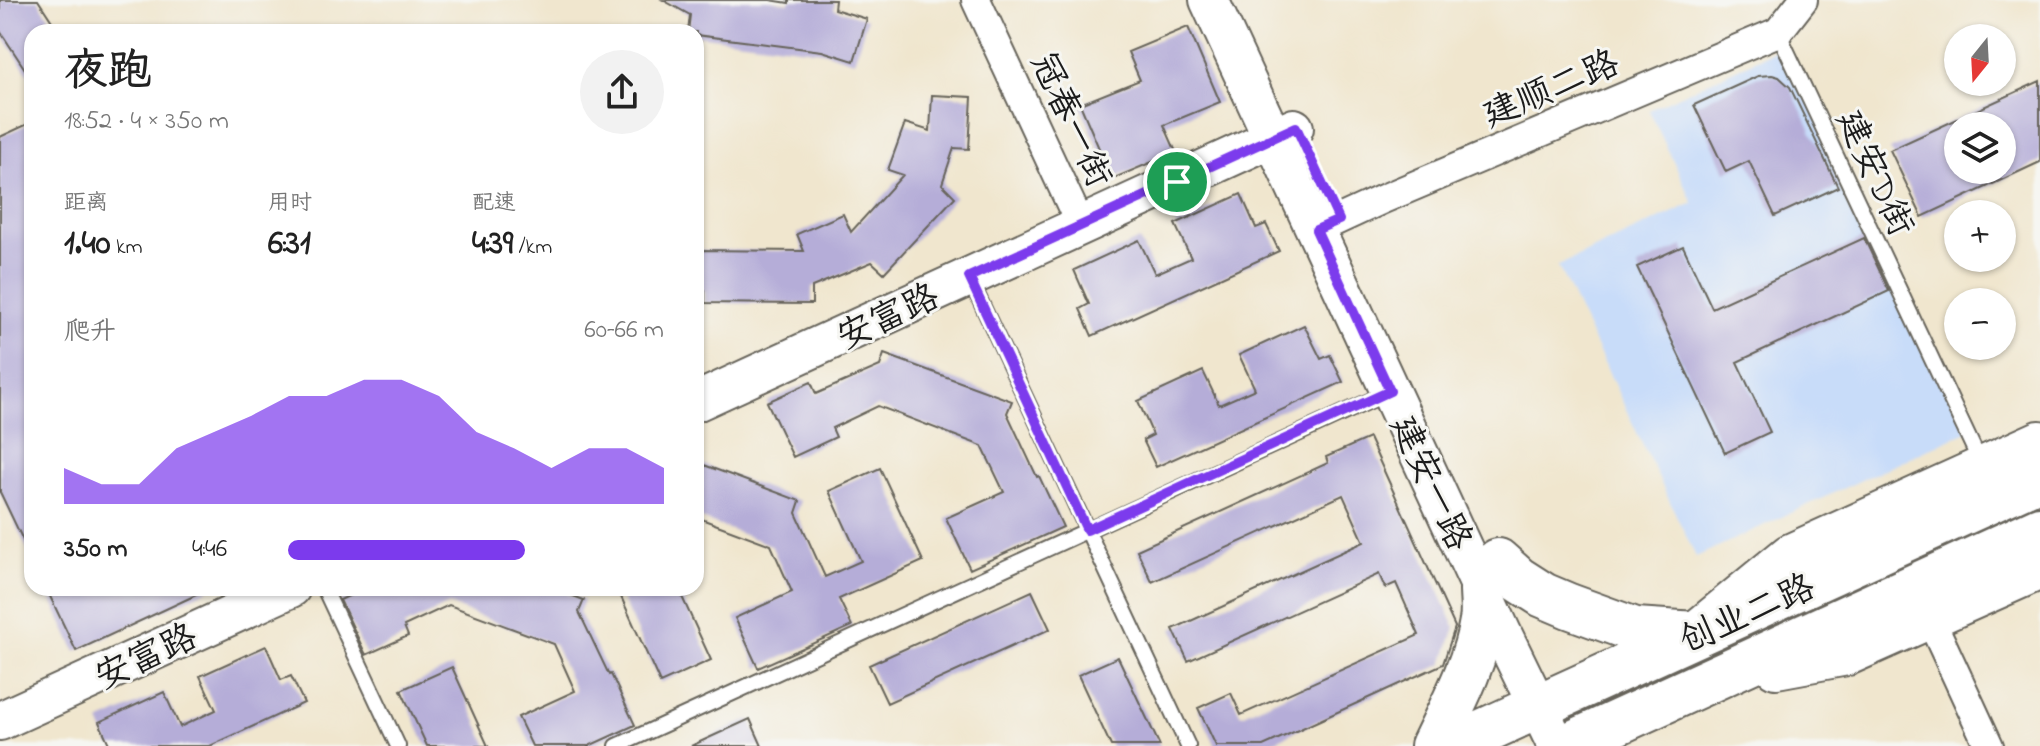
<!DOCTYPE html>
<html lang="zh">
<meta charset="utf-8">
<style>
body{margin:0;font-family:"Indie Flower","LXGW WenKai TC",sans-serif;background:#f2f2f2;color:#222;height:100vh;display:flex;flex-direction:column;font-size:30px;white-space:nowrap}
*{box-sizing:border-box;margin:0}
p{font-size:26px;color:#767676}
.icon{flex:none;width:44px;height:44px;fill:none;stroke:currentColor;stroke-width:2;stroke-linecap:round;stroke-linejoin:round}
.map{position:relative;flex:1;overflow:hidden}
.details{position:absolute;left:24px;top:24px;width:680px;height:572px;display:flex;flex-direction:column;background:#fff;border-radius:24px;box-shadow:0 2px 6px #0004}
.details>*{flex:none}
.needle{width:52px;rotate:198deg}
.buttons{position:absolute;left:1944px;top:24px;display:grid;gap:16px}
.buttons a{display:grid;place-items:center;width:72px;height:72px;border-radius:50%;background:#fff;box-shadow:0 2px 6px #0004;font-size:40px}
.pin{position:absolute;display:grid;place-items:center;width:68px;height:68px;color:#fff;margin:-34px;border:4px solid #fff;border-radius:50%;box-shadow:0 2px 8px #0007}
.round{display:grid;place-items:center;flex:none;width:84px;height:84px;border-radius:42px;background:#f2f2f2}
.head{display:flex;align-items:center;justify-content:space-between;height:136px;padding:0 40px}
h1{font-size:44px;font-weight:700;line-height:60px}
.stats{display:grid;grid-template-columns:repeat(3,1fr);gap:12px;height:136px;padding:8px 40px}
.stats div{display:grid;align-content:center}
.stats b{font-size:34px;font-weight:700}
.stats small{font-size:22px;font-weight:400}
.stats p{font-size:22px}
.chart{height:224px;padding:16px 40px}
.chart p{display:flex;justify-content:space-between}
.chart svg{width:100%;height:144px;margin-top:8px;fill:#7c3aed;opacity:.7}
ul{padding:0 40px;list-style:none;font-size:26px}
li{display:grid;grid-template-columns:128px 96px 1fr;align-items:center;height:60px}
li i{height:20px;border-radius:10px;background:#7c3aed}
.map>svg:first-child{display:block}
.built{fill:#c8dcf9}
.building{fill:#b5add8;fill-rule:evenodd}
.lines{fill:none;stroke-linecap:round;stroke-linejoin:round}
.lane-casing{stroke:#66635a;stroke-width:18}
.street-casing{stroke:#66635a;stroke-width:32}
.secondary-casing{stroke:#66635a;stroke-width:42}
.primary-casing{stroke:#66635a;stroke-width:48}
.lane{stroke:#fff;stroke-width:14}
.street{stroke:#fff;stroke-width:28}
.secondary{stroke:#fff;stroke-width:38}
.primary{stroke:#fff;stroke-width:44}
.route-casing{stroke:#fff;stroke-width:16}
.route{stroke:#7c3aed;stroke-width:10}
.labels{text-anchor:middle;stroke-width:6;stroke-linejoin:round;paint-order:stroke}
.street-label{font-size:36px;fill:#1c1c1c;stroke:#f6f6f2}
</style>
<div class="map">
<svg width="2040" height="746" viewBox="0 0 2040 746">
<rect width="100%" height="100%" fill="#f6f6f2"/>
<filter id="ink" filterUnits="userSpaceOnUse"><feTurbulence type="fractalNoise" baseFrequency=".0125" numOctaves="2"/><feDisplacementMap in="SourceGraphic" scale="16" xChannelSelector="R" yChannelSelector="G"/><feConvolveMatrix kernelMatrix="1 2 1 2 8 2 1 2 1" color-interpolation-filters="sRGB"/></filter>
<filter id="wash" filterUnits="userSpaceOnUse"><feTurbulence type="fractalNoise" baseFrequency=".006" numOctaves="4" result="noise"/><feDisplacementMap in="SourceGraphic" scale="32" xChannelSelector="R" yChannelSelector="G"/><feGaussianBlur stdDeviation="1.8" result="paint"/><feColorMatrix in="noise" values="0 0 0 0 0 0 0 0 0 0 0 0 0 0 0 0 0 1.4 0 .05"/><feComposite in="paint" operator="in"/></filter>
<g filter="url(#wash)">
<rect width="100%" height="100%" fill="#f0e6ce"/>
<path class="built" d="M1785,46L1967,431L1696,557L1558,266L1693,203L1649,110Z"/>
<g id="blocks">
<path class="building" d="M0,0H38L59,32H32V80L0,31Z
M663,0H770L789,3V0H835L834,9L867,19L854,61L822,51L696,35V32H688L690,15Z
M1188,27L1220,102L1164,125L1176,152L1112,179L1080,104L1140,80L1128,52Z
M1772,75L1779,77L1790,87L1838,187L1775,216L1749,161L1726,172L1694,105L1758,76Z
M2040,81V162L1922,217L1890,150ZM1958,126H2002V170H1958Z
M932,95L972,97L969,149L954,148L942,184L955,197L884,273L872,262L812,287V304L705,303V291L696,288V250L804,251L797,234L843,214L851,232L903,175L888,170L905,123L930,131Z
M32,122V559L0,492V137Z
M1241,194L1256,228L1266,224L1279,251L1092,336L1080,309L1089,304L1074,270L1139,240L1155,274L1191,258L1175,224Z
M1864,238L1889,291L1737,362L1770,432L1725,453L1637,267L1683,246L1712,308Z
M1304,325L1321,359L1330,355L1343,382L1156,467L1143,440L1153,435L1138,401L1203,371L1219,405L1255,389L1239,355Z
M884,354L1012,401L1007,413L1037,477L1039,476L1063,527L970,569L946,518L1004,492L982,446L878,406L832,428L836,437L793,457L767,402L811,382L816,394L880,366Z
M1369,438L1455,627L1443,664L1263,746H1216L1198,708L1231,693L1241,715L1419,635L1396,583L1385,588L1379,574L1188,661L1173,629L1364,542L1343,495L1152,582L1137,550L1328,463L1326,457Z
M696,462L800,501L796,513L825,577L861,561L829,491L880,468L923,561L839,599L852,626L758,668L735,618L792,592L771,545L696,517Z
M46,588H211L76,651Z
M366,588H552L584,600L579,612L609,675L611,674L635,725L589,746H532L518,717L575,691L554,644L449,605L404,626L408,636L366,655L340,600Z
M617,588H678L711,660L660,683Z
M1032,591L1050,629L887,703L869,665Z
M266,646L281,680L291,676L304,703L210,746H110L99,722L164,692L180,727L216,710L200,676Z
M1118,657L1160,746H1111L1078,675Z
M452,667L488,746H427L401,690Z
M750,719L762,746H691Z"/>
</g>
</g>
<g filter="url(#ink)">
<use href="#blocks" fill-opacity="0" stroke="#66635a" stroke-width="2"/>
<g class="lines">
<defs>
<path id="lane" d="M1778,32L1982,466
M970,279L1188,746
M324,588L398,746
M617,746L1387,393"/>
<path id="street" d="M976,0L1081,226
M1316,230L1383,199L1778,32L1803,0
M1929,616L1989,746"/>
<path id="secondary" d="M1209,0L1502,633L1557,746
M696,402L1294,128
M0,721L291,588"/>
<path id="primary" d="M1498,561L1518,579L1543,595L1569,606L1635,630L1696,634L1791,556L2040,443
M1776,666L1847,653L2040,567
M1433,746C1452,706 1475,665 1482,621C1484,611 1482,599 1482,589
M1451,746C1647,656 1844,569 2040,478
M1566,746L2040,529"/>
</defs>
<use href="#lane" class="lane-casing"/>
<use href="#street" class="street-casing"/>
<use href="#secondary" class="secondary-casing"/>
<use href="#primary" class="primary-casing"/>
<use href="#lane" class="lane"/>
<use href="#street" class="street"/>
<use href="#secondary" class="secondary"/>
<use href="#primary" class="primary"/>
</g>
</g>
<g class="lines" filter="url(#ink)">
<defs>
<path id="route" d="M1296,127L1339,220L1316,230L1390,391L1087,530L969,277Z"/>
</defs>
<use href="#route" class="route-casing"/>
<use href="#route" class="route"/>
</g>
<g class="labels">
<g class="street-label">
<text transform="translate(1550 87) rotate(-23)" y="13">建顺二路</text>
<text transform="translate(1073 119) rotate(65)" y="13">冠春一街</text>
<text transform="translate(1877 172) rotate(65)" y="13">建安D街</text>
<text transform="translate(887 315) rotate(-25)" y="13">安富路</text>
<text transform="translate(1433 482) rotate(65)" y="13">建安一路</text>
<text transform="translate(1746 612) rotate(-24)" y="13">创业二路</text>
<text transform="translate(145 655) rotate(-25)" y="13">安富路</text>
</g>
</g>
</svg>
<div class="buttons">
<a><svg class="needle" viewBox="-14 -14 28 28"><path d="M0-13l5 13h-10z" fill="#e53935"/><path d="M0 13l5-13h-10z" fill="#767676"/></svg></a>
<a><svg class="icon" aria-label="layers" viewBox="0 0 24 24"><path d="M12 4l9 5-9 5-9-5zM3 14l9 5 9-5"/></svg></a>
<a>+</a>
<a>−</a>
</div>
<div class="pin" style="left:1177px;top:182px;background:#1e9e55"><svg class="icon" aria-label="arrive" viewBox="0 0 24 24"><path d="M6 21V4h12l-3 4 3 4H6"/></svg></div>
<section class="details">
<div class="head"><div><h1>夜跑</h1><p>18:52 · 4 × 350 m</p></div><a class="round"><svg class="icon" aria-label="share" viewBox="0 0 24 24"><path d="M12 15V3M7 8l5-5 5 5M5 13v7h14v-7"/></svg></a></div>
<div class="stats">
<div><p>距离</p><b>1.40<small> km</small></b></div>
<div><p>用时</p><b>6:31</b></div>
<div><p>配速</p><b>4:39<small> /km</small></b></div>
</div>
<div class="chart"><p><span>爬升</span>60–66 m</p>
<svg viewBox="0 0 160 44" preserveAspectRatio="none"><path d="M0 44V33L10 38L20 38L30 27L40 22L50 17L60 11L70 11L80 6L90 6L100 11L110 22L120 27L130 33L140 27L150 27L160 33V44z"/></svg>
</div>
<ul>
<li><b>350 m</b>4:46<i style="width:63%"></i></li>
</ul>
</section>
</div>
